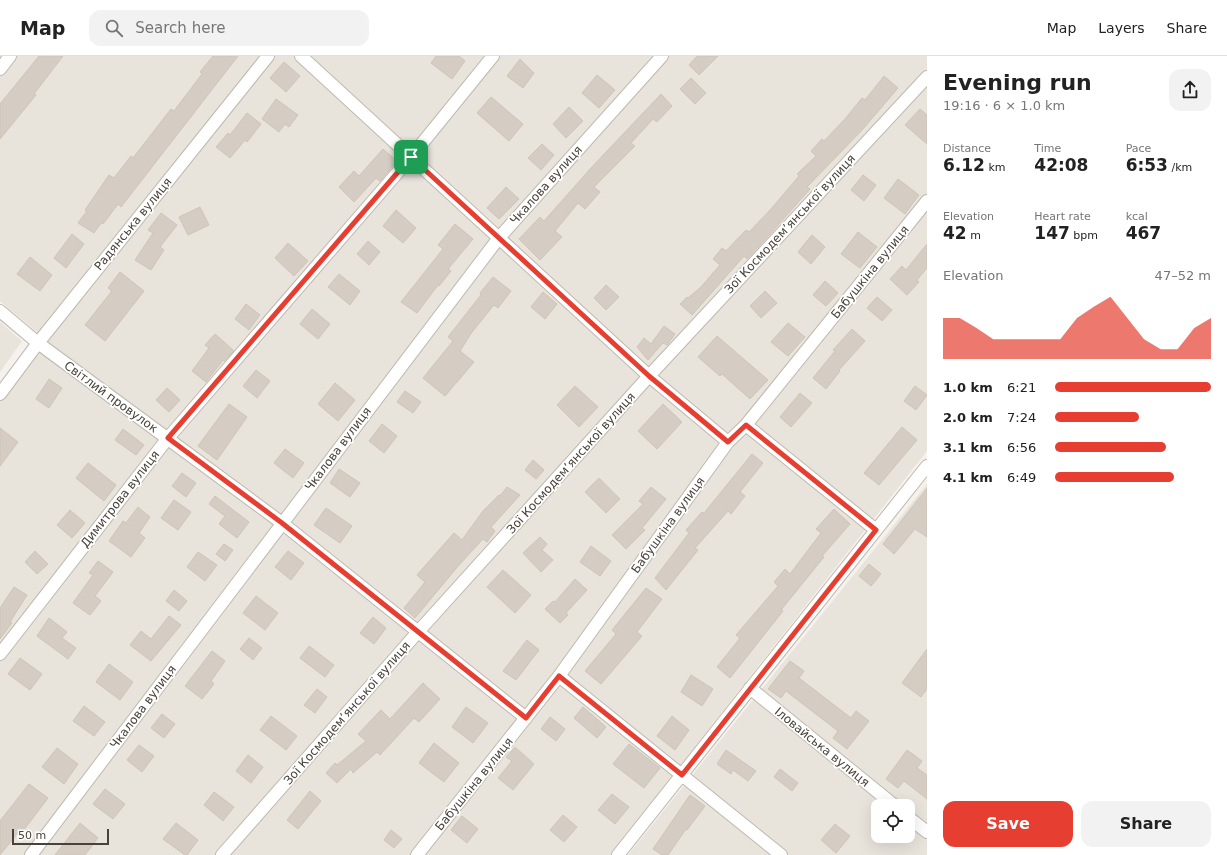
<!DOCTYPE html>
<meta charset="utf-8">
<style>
body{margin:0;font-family:"DejaVu Sans",sans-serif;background:#f2f2f2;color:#222;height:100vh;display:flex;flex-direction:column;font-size:15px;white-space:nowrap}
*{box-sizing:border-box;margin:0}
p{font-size:13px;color:#767676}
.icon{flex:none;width:22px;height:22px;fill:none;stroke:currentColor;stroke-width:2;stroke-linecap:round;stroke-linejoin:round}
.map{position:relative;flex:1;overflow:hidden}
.panel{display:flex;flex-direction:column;background:#fff;width:300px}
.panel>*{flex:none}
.fabs{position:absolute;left:871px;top:743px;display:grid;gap:8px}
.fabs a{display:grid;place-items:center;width:44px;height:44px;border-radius:8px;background:#fff;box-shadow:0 4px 16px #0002;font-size:20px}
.scale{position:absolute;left:12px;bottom:10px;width:97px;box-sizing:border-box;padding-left:4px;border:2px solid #49423a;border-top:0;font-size:11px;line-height:14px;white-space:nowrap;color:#49423a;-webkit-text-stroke:3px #fff;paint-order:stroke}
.pin{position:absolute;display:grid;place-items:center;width:34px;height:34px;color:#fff;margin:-17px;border-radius:8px;box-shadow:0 2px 6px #0006}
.round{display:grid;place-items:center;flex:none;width:42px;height:42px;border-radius:12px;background:#f2f2f2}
.summary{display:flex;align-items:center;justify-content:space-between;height:68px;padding:0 16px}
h1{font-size:22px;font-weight:700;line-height:30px}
.figures{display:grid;grid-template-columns:repeat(3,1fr);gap:6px;height:68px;padding:4px 16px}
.figures div{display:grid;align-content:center}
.figures b{font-size:17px;font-weight:700}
.figures small{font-size:11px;font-weight:400}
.figures p{font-size:11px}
.chart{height:112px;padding:8px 16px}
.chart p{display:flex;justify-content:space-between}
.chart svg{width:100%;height:72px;margin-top:4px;fill:#e63f32;opacity:.7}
.cta{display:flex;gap:8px;margin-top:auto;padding:8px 16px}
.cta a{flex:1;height:46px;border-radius:12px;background:#e63f32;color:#fff;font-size:16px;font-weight:700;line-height:46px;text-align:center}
.cta a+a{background:#f2f2f2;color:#222}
ul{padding:0 16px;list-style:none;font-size:13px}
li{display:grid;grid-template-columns:64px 48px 1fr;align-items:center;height:30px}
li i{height:10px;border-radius:5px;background:#e63f32}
header{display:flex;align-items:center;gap:24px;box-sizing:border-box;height:56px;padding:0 20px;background:#fff;border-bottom:1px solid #e0e0e0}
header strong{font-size:19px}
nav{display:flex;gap:22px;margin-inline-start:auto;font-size:14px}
.search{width:280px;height:36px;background:#f2f2f2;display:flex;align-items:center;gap:10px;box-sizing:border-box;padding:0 14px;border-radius:12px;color:#767676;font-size:15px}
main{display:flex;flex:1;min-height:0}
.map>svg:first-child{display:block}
.residential{fill:#e8e3db;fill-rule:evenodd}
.building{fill:#d5ccc3;stroke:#cfc4b6}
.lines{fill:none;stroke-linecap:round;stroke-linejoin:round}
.street-casing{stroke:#bfb8af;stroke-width:14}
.street{stroke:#fff;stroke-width:12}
.route-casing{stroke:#fff;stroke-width:8}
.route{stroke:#e63f32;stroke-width:5}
.labels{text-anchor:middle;stroke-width:3.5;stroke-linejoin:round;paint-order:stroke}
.street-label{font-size:12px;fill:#49423a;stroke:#fff}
</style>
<header>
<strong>Map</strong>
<div class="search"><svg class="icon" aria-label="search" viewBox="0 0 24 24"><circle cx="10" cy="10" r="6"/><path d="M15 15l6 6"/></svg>Search here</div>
<nav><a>Map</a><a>Layers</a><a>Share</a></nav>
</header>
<main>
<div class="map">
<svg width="927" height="799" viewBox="0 0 927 799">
<rect width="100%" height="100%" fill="#f5f1ec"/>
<path class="residential" d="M0,0H927V395L610,799H0V346L45,283L0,245Z
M0,266L22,285L0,316Z
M927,428V799H628ZM878,750H908V780H878Z"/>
<path class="building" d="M39,0H63L34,38L36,39L0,83V48Z
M213,0H238L121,151L118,148L103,168L102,166L94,177L78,167L87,155L85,154L109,119L114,122L131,100L133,102L171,53L174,55L202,18L200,16Z
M436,0H459L465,5L452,23L431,7Z
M697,0H718L699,19L689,9Z
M520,3L534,17L523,32L507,20Z
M284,6L300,20L286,36L270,22Z
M597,19L615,34L599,52L582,37Z
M884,20L898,32L863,73L807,131L810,133L770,178L747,203L744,200L692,259L680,248L687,241L688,242L700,232L720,209L713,203L722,192L726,195L746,174L749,176L771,153L799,120L797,118L816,100L811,95L822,83L824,85L845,63L862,42L865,44Z
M691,22L706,37L695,48L680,33Z
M661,38L672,50L657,66L653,63L631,87L635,90L594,131L600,136L585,153L578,147L555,175L562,181L540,204L519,183L540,161L544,165L591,112Z
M491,41L523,68L509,85L477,57Z
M276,43L298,59L289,71L285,68L279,76L262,63Z
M569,51L583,65L566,82L553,68Z
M920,53L927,59V88L905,69Z
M247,57L261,68L247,86L245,84L230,102L216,91L228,77L230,79Z
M542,88L554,99L541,114L528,102Z
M383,93L397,105L380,125L376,122L354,146L339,131L354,115L359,120Z
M863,119L876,129L864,145L851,134Z
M898,123L919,139L905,158L884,142Z
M506,131L519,143L499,163L487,152Z
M200,151L209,169L188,179L179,161Z
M396,154L416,172L403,187L383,170Z
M161,157L177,169L160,191L164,194L151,214L135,204L153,177L148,174Z
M455,168L473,183L448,213L451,215L439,230L438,229L417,257L401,246L443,193L438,189Z
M858,176L877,191L860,212L841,198Z
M72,178L84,188L66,212L54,202Z
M812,179L825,191L811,208L798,196Z
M368,185L380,196L369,209L357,198Z
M288,187L308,205L294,220L275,202Z
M927,188V212L917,224L919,226L907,239L890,223L902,210L906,214Z
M30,201L52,219L40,235L17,218Z
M120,216L144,235L105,285L85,269L112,235L108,232Z
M339,218L360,235L350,249L328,231Z
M493,221L511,235L498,252L494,249L472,276L460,295L474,306L445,340L423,322L453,285L448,281L481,239L480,237Z
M825,225L838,237L826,250L813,239Z
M606,229L619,241L606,254L594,242Z
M765,235L777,247L761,262L750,250Z
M543,236L557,248L545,263L531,251Z
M877,241L892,254L882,265L867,252Z
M246,248L260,259L249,274L235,263Z
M312,253L330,268L318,283L300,268Z
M788,267L805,281L788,300L771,286Z
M664,270L675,278L667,289L663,287L648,304L637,291L644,282L651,288Z
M852,273L865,285L839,314L840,315L826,333L813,322L835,295L833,294Z
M215,278L234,295L224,305L223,304L206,326L192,315L209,292L205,289Z
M717,280L768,324L750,343L722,318L720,320L698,301Z
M256,314L270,325L257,342L243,330Z
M49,323L62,332L49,352L36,343Z
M335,327L355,344L338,365L318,348Z
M575,330L598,351L579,371L557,349Z
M915,330L927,339L916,354L904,345Z
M167,332L180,344L169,356L156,344Z
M405,335L421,346L413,357L397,346Z
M800,337L812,347L791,371L780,361Z
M229,348L247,361L217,404L198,390Z
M663,348L682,366L657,393L638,375Z
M382,368L397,380L384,397L369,385Z
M902,371L917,384L879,429L864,417Z
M0,372L18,386L0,410Z
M123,373L144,389L136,399L115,384Z
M285,393L304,407L293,422L274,407Z
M752,398L763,407L740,436L745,440L731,458L728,455L695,492L698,494L666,534L655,522L689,477L686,474L702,456L704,457Z
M533,404L544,414L536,423L525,414Z
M88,407L116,429L104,445L76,422Z
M339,413L360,427L350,441L330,427Z
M182,417L196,427L186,441L172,430Z
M599,422L620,443L606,457L585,436Z
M507,431L520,439L491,471L495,475L487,486L483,483L459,509L415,562L404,552L425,526L417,519L454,477L462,484L483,455L499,439L500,440Z
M651,431L666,443L642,472L645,474L626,493L612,479L643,448L639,445Z
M927,432V481L915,473L894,498L883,488Z
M215,440L249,466L237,482L219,468L225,460L209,448Z
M174,444L191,456L178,474L161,462Z
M138,451L150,461L139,477L145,482L131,501L109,485L123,465L126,467Z
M326,452L352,470L340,487L314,469Z
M834,453L850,468L822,500L824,501L781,554L783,555L730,622L717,611L740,582L736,579L778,530L774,526L785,513L790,518L821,477L816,473Z
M70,454L85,467L72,482L57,469Z
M540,481L547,488L542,494L553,504L541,516L523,497Z
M224,488L233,494L225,505L216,498Z
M591,490L611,505L600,520L580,506Z
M35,495L48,508L37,518L25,506Z
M288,495L304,507L291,524L275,511Z
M198,496L217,509L205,525L187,511Z
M98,505L113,516L95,540L101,545L90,559L73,547L93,519L89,517Z
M869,508L881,518L871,530L859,520Z
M503,514L531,539L515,557L487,531Z
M575,523L587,534L566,557L568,559L560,567L545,553L553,545L555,546Z
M14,531L27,539L10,566L12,567L0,583V552Z
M646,532L662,543L637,576L642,580L601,628L585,615L616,578L612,574Z
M174,534L187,545L179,555L166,545Z
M256,540L278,557L265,574L243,557Z
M169,560L181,569L151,605L130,589L141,575L151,583Z
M373,561L386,572L374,588L360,577Z
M49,562L67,576L62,582L76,592L68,603L37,580Z
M249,582L262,592L253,604L240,593Z
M527,584L539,594L516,624L503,615Z
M309,590L334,609L325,621L300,602Z
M927,593V633L921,641L902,627Z
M212,595L225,605L211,625L214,628L202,643L185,630Z
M20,602L42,618L30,634L8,618Z
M790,605L804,615L799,622L851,662L856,655L869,665L847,693L833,682L838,675L786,635L781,642L768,633Z
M109,608L133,626L120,644L96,626Z
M691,619L713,633L702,650L681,636Z
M423,627L440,643L419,666L414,662L380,699L377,696L353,717L351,713L337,727L326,717L335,707L337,709L366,685L358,678L381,654L390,663Z
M317,633L327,641L315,657L304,649Z
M84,650L105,666L94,680L73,665Z
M466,651L488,667L473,687L452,671Z
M583,651L606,671L597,682L574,662Z
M162,658L175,668L164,682L151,672Z
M271,660L297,680L286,694L260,674Z
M672,660L689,674L675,694L657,680Z
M550,661L565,673L556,685L541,673Z
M434,687L459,707L444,726L419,707Z
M629,688L660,712L644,732L613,708Z
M139,689L154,700L142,716L127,704Z
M515,691L534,708L513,734L498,722L512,705L506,701Z
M57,692L78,708L64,728L42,711Z
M726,694L756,715L748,725L733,714L731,718L717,708Z
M907,694L922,705L917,712L927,719V743L904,725L898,732L886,723Z
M248,699L263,711L251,727L236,715Z
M780,713L798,727L792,735L774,721Z
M29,728L48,742L20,779L18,777L0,799V765Z
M105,733L125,748L113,763L93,748Z
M310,735L321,745L298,773L287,764Z
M214,736L234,751L223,765L204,749Z
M612,738L629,751L615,768L598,754Z
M690,739L705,750L687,774L686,773L668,799H662L653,793Z
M563,759L577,771L564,786L550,774Z
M462,760L478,773L467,787L451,774Z
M80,767L98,782L85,799H55Z
M176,767L198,784L187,799H185L163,783Z
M835,768L850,780L836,797L821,784Z
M391,774L402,783L394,792L384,784Z"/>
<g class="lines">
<defs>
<path id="street" d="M301,0L649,320L728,386
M0,13L10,0
M0,255L38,287L282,467L526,662
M0,338L38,287L268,0
M746,369L876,474
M0,598L168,382L411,101L493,0
M559,620L781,799
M750,632L895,750
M908,761L927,776
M31,799L498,183L662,0
M222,799L417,577L649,320L927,21
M417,799L559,620L728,386L746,369L927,145
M618,799L927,410"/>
</defs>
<use href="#street" class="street-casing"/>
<use href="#street" class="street"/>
</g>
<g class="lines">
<defs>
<path id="route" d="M411,101L649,320L728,386L746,369L876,474L682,719L559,620L526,662L282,467L168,382Z"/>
</defs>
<use href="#route" class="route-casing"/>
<use href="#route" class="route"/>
</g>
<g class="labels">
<g class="street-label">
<text transform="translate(546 129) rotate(-48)" y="4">Чкалова вулиця</text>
<text transform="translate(133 168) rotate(-51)" y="4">Радянська вулиця</text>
<text transform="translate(790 168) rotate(-47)" y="4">Зої Космодем’янської вулиця</text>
<text transform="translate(870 216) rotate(-51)" y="4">Бабушкіна вулиця</text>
<text transform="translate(111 341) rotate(36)" y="4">Світлий провулок</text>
<text transform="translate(338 393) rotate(-53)" y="4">Чкалова вулиця</text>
<text transform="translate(571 407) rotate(-48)" y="4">Зої Космодем’янської вулиця</text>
<text transform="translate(120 443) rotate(-52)" y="4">Димитрова вулиця</text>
<text transform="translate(668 469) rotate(-54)" y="4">Бабушкіна вулиця</text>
<text transform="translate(143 651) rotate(-53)" y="4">Чкалова вулиця</text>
<text transform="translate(347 657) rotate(-49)" y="4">Зої Космодем’янської вулиця</text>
<text transform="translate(822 691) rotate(39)" y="4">Іловайська вулиця</text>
<text transform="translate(474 728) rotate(-51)" y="4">Бабушкіна вулиця</text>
</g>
</g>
</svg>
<div class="fabs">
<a><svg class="icon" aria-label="locate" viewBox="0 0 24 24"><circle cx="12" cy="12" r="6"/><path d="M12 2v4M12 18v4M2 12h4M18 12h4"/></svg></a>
</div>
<div class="scale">50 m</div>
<div class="pin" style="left:411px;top:101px;background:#1e9e55"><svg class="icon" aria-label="arrive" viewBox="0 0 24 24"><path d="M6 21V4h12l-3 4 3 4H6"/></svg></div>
</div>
<section class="panel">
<div class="summary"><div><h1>Evening run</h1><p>19:16 · 6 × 1.0 km</p></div><a class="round"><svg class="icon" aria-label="share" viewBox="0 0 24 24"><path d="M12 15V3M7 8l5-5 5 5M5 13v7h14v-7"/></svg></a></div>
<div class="figures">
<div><p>Distance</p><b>6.12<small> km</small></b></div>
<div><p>Time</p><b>42:08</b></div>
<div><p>Pace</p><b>6:53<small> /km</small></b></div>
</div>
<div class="figures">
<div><p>Elevation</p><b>42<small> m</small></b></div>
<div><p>Heart rate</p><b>147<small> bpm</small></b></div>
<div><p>kcal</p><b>467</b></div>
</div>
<div class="chart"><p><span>Elevation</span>47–52 m</p>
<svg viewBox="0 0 160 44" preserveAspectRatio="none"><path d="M0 44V19L10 19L20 25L30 32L40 32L50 32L60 32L70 32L80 19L90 12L100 6L110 19L120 32L130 38L140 38L150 25L160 19V44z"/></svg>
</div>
<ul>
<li><b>1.0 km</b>6:21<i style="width:100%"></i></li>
<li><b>2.0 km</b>7:24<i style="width:54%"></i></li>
<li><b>3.1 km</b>6:56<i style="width:71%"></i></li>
<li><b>4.1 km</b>6:49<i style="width:76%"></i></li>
</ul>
<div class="cta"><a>Save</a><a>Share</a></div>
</section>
</main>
